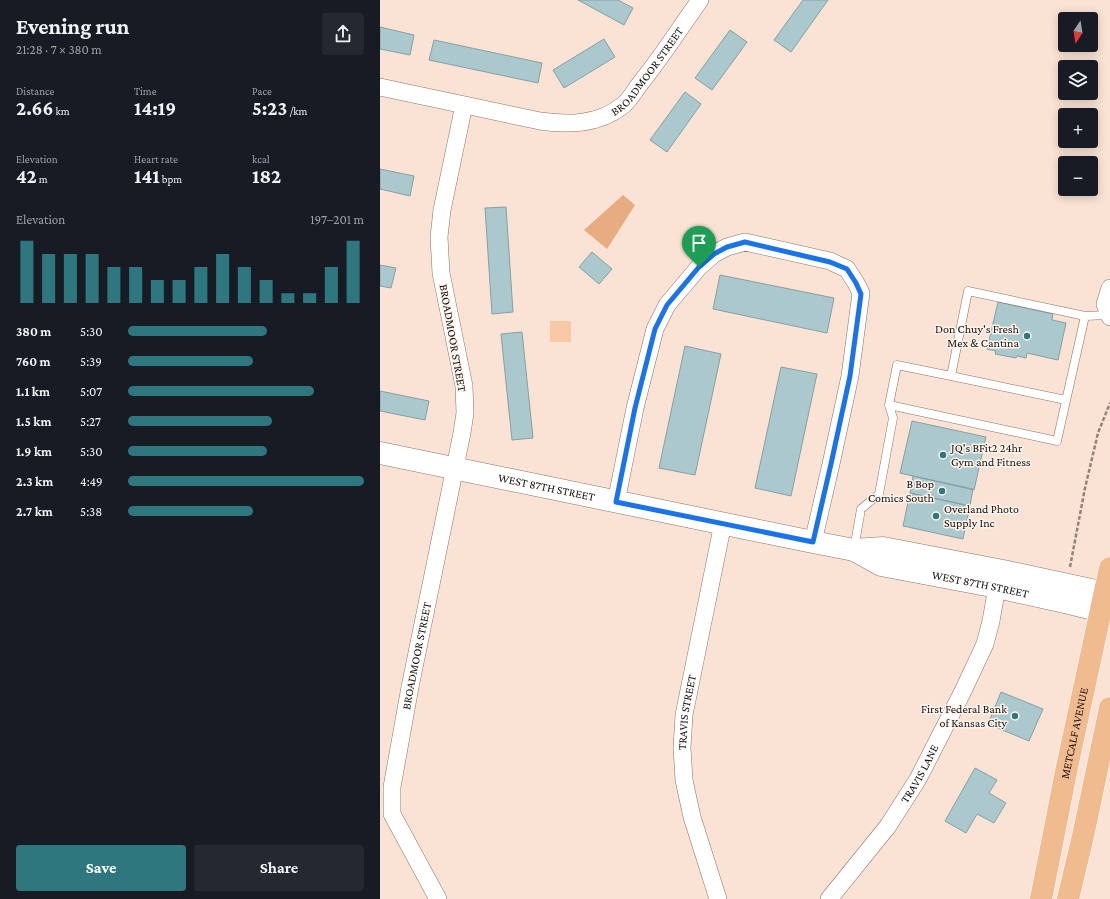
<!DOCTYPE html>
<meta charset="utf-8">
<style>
body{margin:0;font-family:"Crimson Pro",serif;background:#242831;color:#f1f3f6;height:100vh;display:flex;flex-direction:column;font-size:15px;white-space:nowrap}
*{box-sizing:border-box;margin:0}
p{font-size:13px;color:#9ea1a6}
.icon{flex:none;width:22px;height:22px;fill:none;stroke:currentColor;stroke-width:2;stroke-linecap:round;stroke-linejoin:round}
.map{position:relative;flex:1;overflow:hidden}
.panel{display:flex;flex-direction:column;background:#171b24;width:380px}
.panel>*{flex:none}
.needle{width:26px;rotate:192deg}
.buttons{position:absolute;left:678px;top:12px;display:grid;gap:8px}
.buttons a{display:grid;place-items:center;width:40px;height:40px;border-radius:4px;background:#171b24;box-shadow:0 2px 10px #0003;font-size:20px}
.pin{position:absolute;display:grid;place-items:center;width:34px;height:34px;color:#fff;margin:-41px -17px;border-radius:50% 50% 50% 0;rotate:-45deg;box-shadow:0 0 4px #0007}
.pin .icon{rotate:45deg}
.round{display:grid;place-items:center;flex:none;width:42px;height:42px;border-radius:4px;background:#242831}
.summary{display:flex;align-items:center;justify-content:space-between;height:68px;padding:0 16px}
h1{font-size:22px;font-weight:700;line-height:30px}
.figures{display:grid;grid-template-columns:repeat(3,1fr);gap:6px;height:68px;padding:4px 16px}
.figures div{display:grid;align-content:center}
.figures b{font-size:20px;font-weight:700}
.figures small{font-size:11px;font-weight:400}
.figures p{font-size:11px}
.chart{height:112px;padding:8px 16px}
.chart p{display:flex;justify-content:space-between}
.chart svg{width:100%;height:72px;margin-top:4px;stroke:#2f777f;stroke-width:6}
.action{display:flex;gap:8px;margin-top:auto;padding:8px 16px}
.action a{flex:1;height:46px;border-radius:4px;background:#2f777f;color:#fff;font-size:16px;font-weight:700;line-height:46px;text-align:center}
.action a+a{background:#242831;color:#f1f3f6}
ul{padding:0 16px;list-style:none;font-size:13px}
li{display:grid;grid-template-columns:64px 48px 1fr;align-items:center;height:30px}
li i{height:10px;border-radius:5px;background:#2f777f}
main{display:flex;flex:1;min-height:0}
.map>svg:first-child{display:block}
.green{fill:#f9c9a7}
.water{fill:#e8ac82}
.building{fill:#abc9cc;stroke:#84a0a4}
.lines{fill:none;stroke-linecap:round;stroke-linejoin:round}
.lane-casing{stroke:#887466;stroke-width:9}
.street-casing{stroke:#887466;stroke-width:18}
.secondary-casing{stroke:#887466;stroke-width:23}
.primary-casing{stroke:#fff;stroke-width:23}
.path{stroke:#938479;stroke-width:2.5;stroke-dasharray:4 2;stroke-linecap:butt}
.lane{stroke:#fff;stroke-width:8}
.street{stroke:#fff;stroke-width:17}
.secondary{stroke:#fff;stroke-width:22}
.primary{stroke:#f1bb90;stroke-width:22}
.route-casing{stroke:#fff;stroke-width:8}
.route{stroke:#1a73e8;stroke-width:5}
.poi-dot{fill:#2f777f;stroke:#fdf4ed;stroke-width:1.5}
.labels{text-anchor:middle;stroke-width:3;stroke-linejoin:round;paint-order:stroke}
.street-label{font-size:12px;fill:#19120d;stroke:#fdf4ed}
.poi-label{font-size:12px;fill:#19120d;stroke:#fdf4ed;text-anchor:end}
</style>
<main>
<section class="panel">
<div class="summary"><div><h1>Evening run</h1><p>21:28 · 7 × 380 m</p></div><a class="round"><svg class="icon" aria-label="share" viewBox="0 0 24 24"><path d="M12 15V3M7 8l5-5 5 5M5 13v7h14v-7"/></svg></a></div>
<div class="figures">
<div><p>Distance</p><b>2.66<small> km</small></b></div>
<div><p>Time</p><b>14:19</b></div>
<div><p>Pace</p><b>5:23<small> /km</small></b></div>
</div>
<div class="figures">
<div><p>Elevation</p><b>42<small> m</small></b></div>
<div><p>Heart rate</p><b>141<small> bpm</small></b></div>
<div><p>kcal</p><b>182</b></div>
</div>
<div class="chart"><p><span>Elevation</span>197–201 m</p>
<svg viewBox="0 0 160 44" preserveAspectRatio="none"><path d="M5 44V6M15 44V14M25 44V14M35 44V14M45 44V22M55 44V22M65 44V30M75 44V30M85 44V22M95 44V14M105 44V22M115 44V30M125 44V38M135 44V38M145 44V22M155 44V6"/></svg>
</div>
<ul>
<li><b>380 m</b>5:30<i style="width:59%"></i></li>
<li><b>760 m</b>5:39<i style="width:53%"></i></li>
<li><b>1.1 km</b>5:07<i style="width:79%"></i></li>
<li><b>1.5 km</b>5:27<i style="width:61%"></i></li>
<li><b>1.9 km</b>5:30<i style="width:59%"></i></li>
<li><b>2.3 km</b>4:49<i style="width:100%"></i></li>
<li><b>2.7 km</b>5:38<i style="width:53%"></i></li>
</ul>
<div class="action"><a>Save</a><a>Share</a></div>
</section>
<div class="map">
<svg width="730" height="899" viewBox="0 0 730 899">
<rect width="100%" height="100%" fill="#fae3d4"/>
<path class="green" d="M170,321H191V342H170Z"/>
<path class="water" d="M243,195L255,205L227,249L204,230Z"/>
<path class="building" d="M198,0H238L253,8L244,25Z
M423,0H448L411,52L394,40Z
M0,27L34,35L30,55L0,49Z
M350,30L367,42L332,90L315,78Z
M224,39L235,57L184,88L173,70Z
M54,40L162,63L158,83L49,60Z
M305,92L321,104L287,152L270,140Z
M0,169L34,176L30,196L0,189Z
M126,207L133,312L112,314L105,208Z
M212,252L232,269L219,284L199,267Z
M0,265L16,268L11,288L0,286Z
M340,275L454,298L447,333L333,309Z
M618,302L673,314L672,320L686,323L678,360L647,353L646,358L637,356L636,358L615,354L616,351L607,349Z
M142,332L153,438L132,440L121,334Z
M305,346L341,354L315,475L279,468Z
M401,367L437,374L411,496L375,488Z
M0,391L49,401L45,420L0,411Z
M532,421L606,437L594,490L520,473Z
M533,476L593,489L590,506L530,493Z
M530,493L590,506L583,539L523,526Z
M621,692L663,709L649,741L608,724Z
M595,768L617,780L609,793L626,803L614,823L597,814L586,833L565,821Z"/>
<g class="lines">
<defs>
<path id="lane" d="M571,376L686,400
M509,405L677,441L705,316
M474,549L481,509L499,494L513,418L509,405L517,365L571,376L588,291L705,316L728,315"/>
<g id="street">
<path id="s1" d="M0,87L160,121C188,125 218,125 242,106C249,101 254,92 259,85C281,58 300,28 320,0"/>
<path d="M730,288L725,304L730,317"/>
<path d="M236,502L255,408L275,329L287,305L319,267L334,254L347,247L365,242L450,261L467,269L476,283L481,293L470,376L451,464L433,542"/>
<path id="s2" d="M58,899L12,814V787L30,687L82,433L85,413L84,386L61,273L59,237L62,210L84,105"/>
<path id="s3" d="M338,899L312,817L304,780L302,748L304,715L343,523"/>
<path id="s4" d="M449,899L508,826L538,779L583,691L605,644L611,621L617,587"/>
</g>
<g id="secondary">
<path id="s5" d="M0,453L433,542L474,550L503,548L623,571L730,594"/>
<path id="s6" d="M474,550L501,565L617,587L685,602L730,613"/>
</g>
<g id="primary">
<path id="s7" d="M661,899L687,767L730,568"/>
<path d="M688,899L703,836L730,708"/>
</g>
</defs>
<use href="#lane" class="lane-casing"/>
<use href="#street" class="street-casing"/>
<use href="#secondary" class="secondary-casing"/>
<use href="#primary" class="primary-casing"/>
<path class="path" d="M690,567L705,488L718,433L730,403"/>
<use href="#lane" class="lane"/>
<use href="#street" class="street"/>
<use href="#secondary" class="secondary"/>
<use href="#primary" class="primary"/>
</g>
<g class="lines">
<defs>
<path id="route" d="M365,242L450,262L467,269L476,283L481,294L470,376L451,464L433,542L236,502L255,408L275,329L287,305L319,267L334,254L347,247Z"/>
</defs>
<use href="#route" class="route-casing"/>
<use href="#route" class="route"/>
</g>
<g class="poi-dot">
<circle cx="647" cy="336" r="4"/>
<circle cx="563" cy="455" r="4"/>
<circle cx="562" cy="491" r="4"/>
<circle cx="556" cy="516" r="4"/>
<circle cx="635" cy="716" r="4"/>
</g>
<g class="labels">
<g class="street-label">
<text dy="4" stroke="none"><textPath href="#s1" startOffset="292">BROADMOOR STREET</textPath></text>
<text transform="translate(73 338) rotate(80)" y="4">BROADMOOR STREET</text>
<text dy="4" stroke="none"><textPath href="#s5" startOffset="170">WEST 87TH STREET</textPath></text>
<text dy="4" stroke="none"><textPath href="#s6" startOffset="132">WEST 87TH STREET</textPath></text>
<text dy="4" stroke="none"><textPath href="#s2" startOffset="257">BROADMOOR STREET</textPath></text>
<text dy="4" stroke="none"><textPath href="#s3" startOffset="192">TRAVIS STREET</textPath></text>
<text dy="4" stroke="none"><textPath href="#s7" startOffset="169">METCALF AVENUE</textPath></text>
<text dy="4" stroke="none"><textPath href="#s4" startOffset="155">TRAVIS LANE</textPath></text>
</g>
<g class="poi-label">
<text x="639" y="333">Don Chuy's Fresh<tspan x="639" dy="14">Mex &amp; Cantina</tspan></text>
<text x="571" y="452" text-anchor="start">JQ's BFit2 24hr<tspan x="571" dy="14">Gym and Fitness</tspan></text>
<text x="554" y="488">B Bop<tspan x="554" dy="14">Comics South</tspan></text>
<text x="564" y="513" text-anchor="start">Overland Photo<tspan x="564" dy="14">Supply Inc</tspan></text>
<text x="627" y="713">First Federal Bank<tspan x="627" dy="14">of Kansas City</tspan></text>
</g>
</g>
</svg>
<div class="buttons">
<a><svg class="needle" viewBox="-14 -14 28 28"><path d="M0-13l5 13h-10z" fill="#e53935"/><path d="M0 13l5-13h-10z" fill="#9ea1a6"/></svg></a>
<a><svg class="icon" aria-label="layers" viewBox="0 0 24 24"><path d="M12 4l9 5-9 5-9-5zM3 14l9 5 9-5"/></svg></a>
<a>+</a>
<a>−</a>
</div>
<div class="pin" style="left:319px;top:267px;background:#1e9e55"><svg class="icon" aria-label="arrive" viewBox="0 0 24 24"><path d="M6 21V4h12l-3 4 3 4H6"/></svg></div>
</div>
</main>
